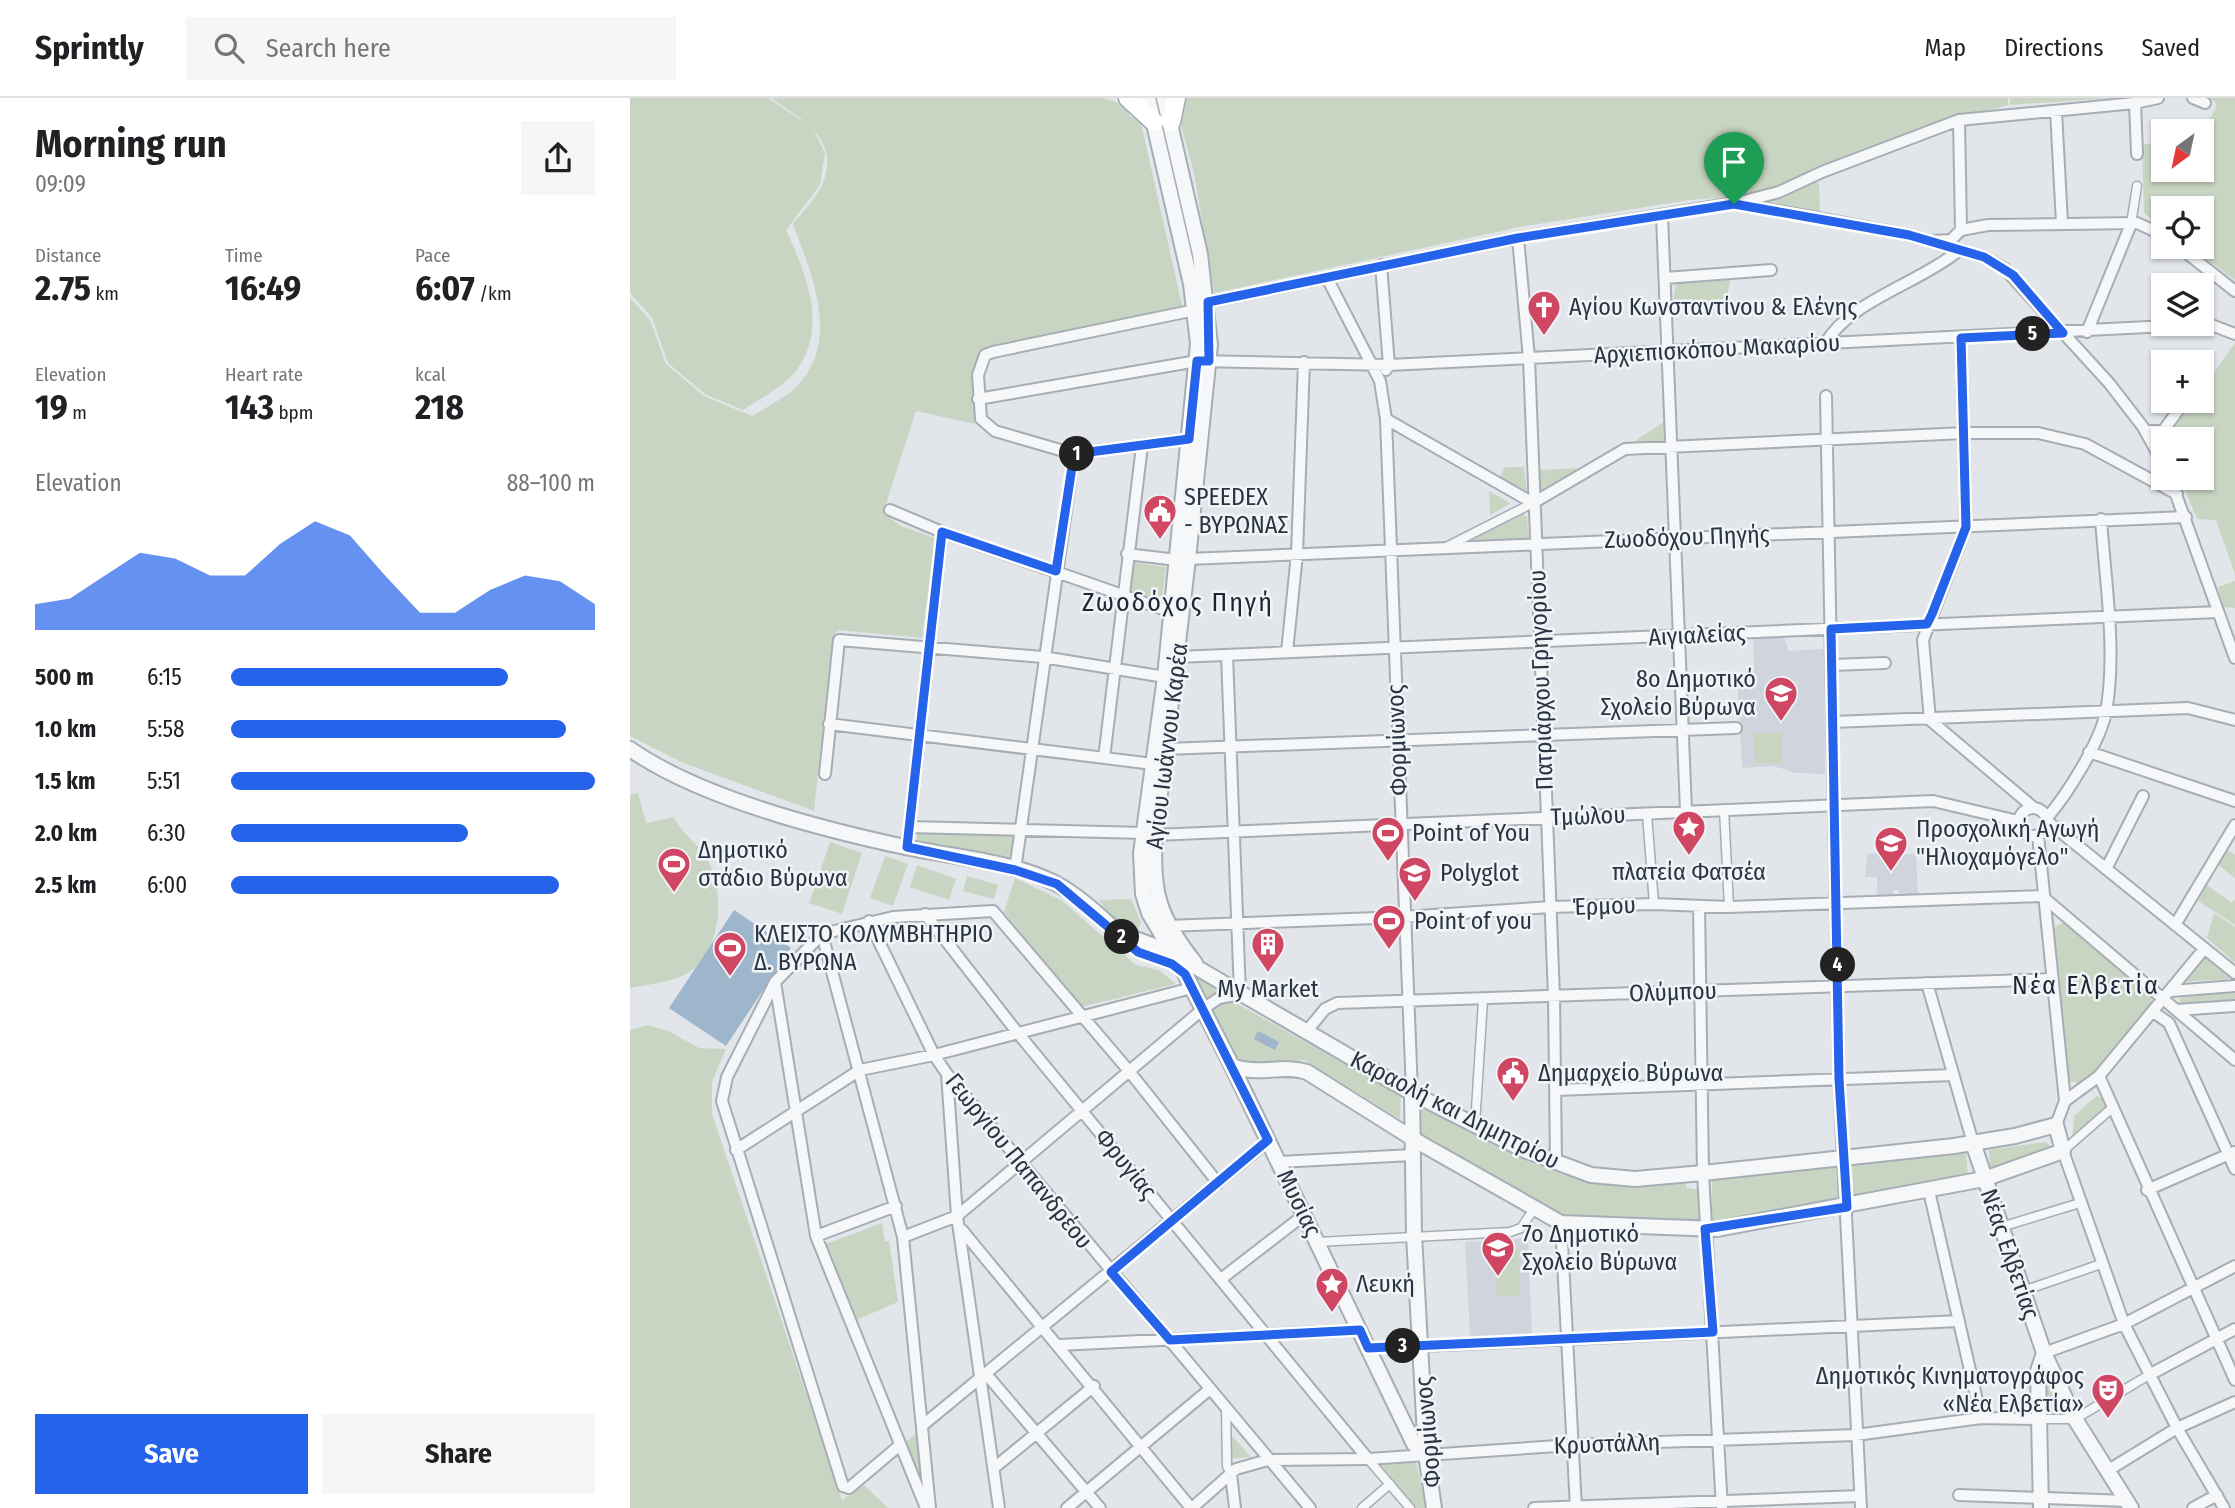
<!DOCTYPE html>
<meta charset="utf-8">
<style>
body{margin:0;font-family:"Fira Sans Condensed",sans-serif;background:#f6f6f6;color:#202124;height:100vh;display:flex;flex-direction:column;font-size:26px;white-space:nowrap}
*{box-sizing:border-box;margin:0}
p{font-size:23px;color:#757577}
.icon{flex:none;width:38px;height:38px;fill:none;stroke:currentColor;stroke-width:2;stroke-linecap:round;stroke-linejoin:round}
.map{position:relative;flex:1;overflow:hidden}
.details{display:flex;flex-direction:column;background:#fff;width:630px}
.details>*{flex:none}
.needle{width:46px;rotate:213deg}
.buttons{position:absolute;left:1521px;top:21px;display:grid;gap:14px}
.buttons a{display:grid;place-items:center;width:63px;height:63px;border-radius:0px;background:#fff;box-shadow:0 2px 5px #0004;font-size:35px}
.pin{position:absolute;display:grid;place-items:center;width:60px;height:60px;color:#fff;margin:-72px -30px;border-radius:50% 50% 50% 0;rotate:-45deg;box-shadow:0 0 7px #0007}
.pin .icon{rotate:45deg}
.km{position:absolute;width:35px;height:35px;margin:-18px;border-radius:50%;background:#222;color:#fff;font-size:19px;line-height:35px;text-align:center}
.round{display:grid;place-items:center;flex:none;width:74px;height:74px;border-radius:0px;background:#f6f6f6}
.head{display:flex;align-items:center;justify-content:space-between;height:119px;padding:0 35px}
h1{font-size:38px;font-weight:700;line-height:52px}
.stats{display:grid;grid-template-columns:repeat(3,1fr);gap:10px;height:119px;padding:7px 35px}
.stats div{display:grid;align-content:center}
.stats b{font-size:35px;font-weight:700}
.stats small{font-size:19px;font-weight:400}
.stats p{font-size:19px}
.chart{height:196px;padding:14px 35px}
.chart p{display:flex;justify-content:space-between}
.chart svg{width:100%;height:126px;margin-top:7px;fill:#2563eb;opacity:.7}
.button{display:flex;gap:14px;margin-top:auto;padding:14px 35px}
.button a{flex:1;height:80px;border-radius:0px;background:#2563eb;color:#fff;font-size:28px;font-weight:700;line-height:80px;text-align:center}
.button a+a{background:#f6f6f6;color:#202124}
ul{padding:0 35px;list-style:none;font-size:23px}
li{display:grid;grid-template-columns:112px 84px 1fr;align-items:center;height:52px}
li i{height:18px;border-radius:9px;background:#2563eb}
header{display:flex;align-items:center;gap:42px;box-sizing:border-box;height:98px;padding:0 35px;background:#fff;border-bottom:2px solid #e0e0e0}
header strong{font-size:33px}
nav{display:flex;gap:38px;margin-inline-start:auto;font-size:24px}
.search{width:490px;height:63px;background:#f6f6f6;display:flex;align-items:center;gap:18px;box-sizing:border-box;padding:0 24px;border-radius:0px;color:#757577;font-size:26px}
main{display:flex;flex:1;min-height:0}
.map>svg:first-child{display:block}
.built{fill:#d0d5dd}
.green{fill:#c9d5c3}
.water{fill:#9db6cb}
.lines{fill:none;stroke-linecap:round;stroke-linejoin:round}
.pedestrian-casing{stroke:#a7adb5;stroke-width:11}
.minor-casing{stroke:#a7adb5;stroke-width:14}
.tertiary-casing{stroke:#a7adb5;stroke-width:18}
.primary-casing{stroke:#a1abb7;stroke-width:21}
.pedestrian{stroke:#f5f7f9;stroke-width:8}
.minor{stroke:#f5f7f9;stroke-width:10}
.tertiary{stroke:#f5f7f9;stroke-width:14}
.primary{stroke:#fff;stroke-width:18}
.route-casing{stroke:#fff;stroke-width:14}
.route{stroke:#2563eb;stroke-width:9}
.labels{text-anchor:middle;stroke-width:5;stroke-linejoin:round;paint-order:stroke}
.poi-label{font-size:24px;fill:#2a3543;stroke:#f2f5f8;text-anchor:start}
.street-label{font-size:24px;fill:#2a3543;stroke:#f2f5f8}
.neighbourhood-label{font-size:26px;letter-spacing:2px;fill:#1c2634;stroke:#f2f5f8}
</style>
<header>
<strong>Sprintly</strong>
<div class="search"><svg class="icon" aria-label="search" viewBox="0 0 24 24"><circle cx="10" cy="10" r="6"/><path d="M15 15l6 6"/></svg>Search here</div>
<nav><a>Map</a><a>Directions</a><a>Saved</a></nav>
</header>
<main>
<section class="details">
<div class="head"><div><h1>Morning run</h1><p>09:09</p></div><a class="round"><svg class="icon" aria-label="share" viewBox="0 0 24 24"><path d="M12 15V3M7 8l5-5 5 5M5 13v7h14v-7"/></svg></a></div>
<div class="stats">
<div><p>Distance</p><b>2.75<small> km</small></b></div>
<div><p>Time</p><b>16:49</b></div>
<div><p>Pace</p><b>6:07<small> /km</small></b></div>
</div>
<div class="stats">
<div><p>Elevation</p><b>19<small> m</small></b></div>
<div><p>Heart rate</p><b>143<small> bpm</small></b></div>
<div><p>kcal</p><b>218</b></div>
</div>
<div class="chart"><p><span>Elevation</span>88–100 m</p>
<svg viewBox="0 0 160 44" preserveAspectRatio="none"><path d="M0 44V35L10 33L20 25L30 17L40 19L50 25L60 25L70 14L80 6L90 11L100 25L110 38L120 38L130 30L140 25L150 27L160 35V44z"/></svg>
</div>
<ul>
<li><b>500 m</b>6:15<i style="width:76%"></i></li>
<li><b>1.0 km</b>5:58<i style="width:92%"></i></li>
<li><b>1.5 km</b>5:51<i style="width:100%"></i></li>
<li><b>2.0 km</b>6:30<i style="width:65%"></i></li>
<li><b>2.5 km</b>6:00<i style="width:90%"></i></li>
</ul>
<div class="button"><a>Save</a><a>Share</a></div>
</section>
<div class="map">
<svg width="1605" height="1410" viewBox="0 0 1605 1410">
<rect width="100%" height="100%" fill="#e2e6eb"/>
<path class="built" d="M1123,538L1154,540L1159,553L1194,551L1195,676L1165,675L1144,668L1112,670L1107,579L1124,578Z
M1267,753L1268,757L1286,756L1288,796L1269,797L1268,792H1264L1262,797L1247,798V779H1235L1237,756Z
M898,1140L902,1237L840,1239L835,1144Z"/>
<path class="green" d="M0,0H138L182,29L195,55L190,87L156,132C176,176 199,228 166,273C155,288 129,301 113,312L75,296L38,265L22,220L0,195Z
M141,0H473L495,7L500,18L511,25L552,207L550,211L359,252L344,301L345,326L286,313L253,415L271,428L305,440L292,540L208,532L203,538L184,713L51,664L0,638V200L20,222L36,266L74,298L122,318C135,310 151,302 163,292C213,246 182,178 163,126C172,114 186,101 192,87C212,42 172,21 141,0Z
M553,0H1378V7L1280,35L1203,63L1155,88L1111,98L1060,102L890,129L584,195L564,75L550,24Z
M1380,0H1482L1380,7Z
M1580,0H1605V182L1560,149H1572V110H1533V129L1514,115L1512,47L1533,44V72H1572V37L1587,7Z
M1185,83L1189,86L1190,114L1138,103Z
M1100,182L1097,201L1043,206L1046,185Z
M1605,245V476L1586,422L1567,421L1550,380H1572V341H1536L1564,303H1572V292Z
M1036,322L1038,345L1004,344Z
M875,369H894L897,394L870,379Z
M949,370L911,393L909,372Z
M859,393L880,405V406L860,417Z
M890,413L897,419L899,443L846,445L842,441Z
M499,464L536,469L531,508L495,495Z
M1605,483V510L1593,509L1588,489Z
M1151,635L1152,665L1125,666L1124,636Z
M8,695L16,725L44,719C52,736 68,745 77,761C96,794 92,853 58,875C42,885 18,886 0,890V697Z
M288,734L384,738L381,763L286,744Z
M200,744L232,755L212,816L179,805Z
M1597,751L1605,757V780L1588,767Z
M255,758L278,766L263,808L240,800Z
M287,767L326,781L319,802L280,789Z
M337,778L368,787L364,801L333,793Z
M385,780L431,802L506,867L529,872L546,886L451,909L374,814Z
M1577,787L1602,805L1605,801V827L1568,803Z
M501,801L511,824L508,831C487,832 480,817 469,802Z
M1584,815L1605,829V865L1577,840Z
M1436,823L1523,898L1522,907L1471,968L1452,986L1439,983L1422,837L1423,830Z
M1572,856L1601,881L1550,884Z
M565,877L590,894L589,896L576,903L562,879Z
M1605,892V903L1559,907L1550,904V900Z
M604,904L763,993H771L770,1021L674,962L620,968L604,957L581,911L590,905Z
M18,927L38,933L69,950L96,951L82,984V1016L212,1402L234,1387L258,1410H0V932Z
M1466,998L1472,1000L1476,1012L1442,1042L1444,1018Z
M793,1009C853,1040 916,1081 985,1088C1008,1090 1032,1085 1055,1083L1057,1090L1068,1092L1070,1120L1068,1124L989,1123L923,1116L790,1037L789,1012Z
M1415,1044L1420,1047L1417,1054L1363,1070L1360,1068L1359,1052Z
M1332,1055L1336,1057L1338,1077L1227,1099L1223,1096L1222,1067Z
M1207,1068L1210,1103L1086,1124L1082,1121V1081Z
M252,1125L255,1143H259L268,1204L224,1223L193,1147Z
M889,1151L890,1198H867L865,1152Z
M1417,1281L1420,1283L1435,1313L1413,1315L1414,1283Z
M597,1332L621,1359L598,1361Z
M288,1334L295,1385L290,1386L273,1346Z
M785,1365L787,1367L796,1410H783L746,1366Z"/>
<path class="water" d="M104,812L161,850L96,948L39,910Z
M628,933L649,944L645,952L624,941Z"/>
<g class="lines">
<defs>
<path id="pedestrian" d="M1501,126L1507,88
M818,448L903,405
M1094,711L1099,809
M1017,716L1024,806
M845,1027L853,902
M1433,1053L1482,1010
M1371,1129L1450,1105
M687,1144L880,1134L891,1130L904,1111
M1393,1193L1471,1166
M738,1250L792,1248
M596,1310L597,1368L601,1376
M1408,1321H1445L1519,1277
M738,1361L780,1410
M732,1410L760,1386"/>
<path id="minor" d="M1563,0L1575,5
M1505,5L1507,56
M1426,13L1432,125
M1110,104L1149,94L1192,74L1329,22L1505,5L1528,0
M1032,118L1056,713
M1331,132L1358,127L1507,125L1533,137
M888,140L899,260L924,898L926,1066
M1302,143L1321,142L1331,132L1329,22
M1549,149L1605,193
M751,167L759,267L756,272
M697,180L750,283L756,321L782,995
M1035,180L1141,172
M578,204L888,140L1104,105L1128,109L1279,137L1354,159L1375,171L1479,285L1513,329L1533,365
M1457,234L1501,126
M1331,240L1336,429L1293,542L1300,622L1404,710
M1195,246C1218,204 1289,185 1327,154
M1572,280V279
M1196,298L1209,981L1231,1410
M348,301L567,263L759,267L1579,226L1605,236
M756,321L903,405L995,351L1335,335H1408L1455,346L1547,396
M1516,333H1533L1555,303
M559,341L444,356L365,333L351,321L348,277L355,257L363,254L565,212
M1540,380L1605,560
M260,412L312,434L541,514
M497,456L547,462
M558,461L1556,419
M657,554L667,456L674,264
M547,559L1588,514
M1202,567L1255,565
M1203,624L1558,610L1605,622
M199,626L523,666
M536,651L1106,630
M1459,654L1605,703
M474,660L512,348
M195,676L209,542L413,559L535,579
M1389 724a14 14 0 1 1 28 0a14 14 0 1 1-28 0Z
M1416,721C1437,697 1470,644 1476,614C1487,555 1475,480 1471,421
M1417,723L1605,875
M280,729L514,735
M525,737L1303,703L1388,723
M1408,737L1435,1003
M277,749L312,434
M1476,771L1513,698
M385,772L444,356
M1412,798L1605,962
M1069,809L1073,1075L1092,1410
M295,816L387,934L738,1361
M239,823L304,957L317,976L680,1410
M1545,827L1605,727
M537,828L773,819L921,809L1024,806L1099,809L1412,798
M192,836L273,1139L300,1410
M145,884L186,1138L296,1410
M1297,885L1343,1045
M1541,893L1605,888
M1546,912L1605,908
M1523,914L1539,925L1605,1071
M676,934L695,911L707,905L1423,881
M317,976L327,1118L369,1410
M1469,978L1605,1282
M926,992L1323,977
M1426,1027L1435,1003L1469,978L1574,851
M106,1052L230,972L304,957L562,890
M1433,1053L1494,1226L1547,1330L1594,1410
M649,1064L782,1057
M1517,1092L1604,1054
M1299,1093L1351,1320
M931,1125L946,1410
M332,1132L561,1410
M186,1138L266,1108
M273,1139L327,1118L573,911L589,900L610,896L597,557
M591,1181L674,1117
M429,1247L730,1232
M792,1248L1329,1223
M1414,1255L1494,1226L1605,1168
M357,1277L470,1410
M1519,1277L1605,1231
M293,1327L638,1043
M270,1347L219,1390L213,1388L92,1003L97,979L145,884L192,836L263,819L363,813L499,973L588,1085
M364,1370L464,1288
M1477,1373L1547,1330L1605,1304
M601,1376L605,1410
M1329,1397L1497,1403
M437,1410L580,1291
M562,1410L606,1371L638,1362L738,1361L942,1347L1226,1337L1351,1320L1408,1321
M904,1410L1230,1398
M1563,1410L1587,1397"/>
<path id="tertiary" d="M518,0L561,186L568,246L535,579L511,755L513,796L519,815L555,876L602,968L784,1346L796,1356
M534,0L570,156L580,247L558,461L525,737C521,794 529,820 565,865
M0,651C70,700 191,731 275,749C323,759 381,763 425,785C448,797 473,820 492,839
M487,834L540,854L782,995L894,1052L961,1077L1005,1081L1073,1075L1324,1048L1385,1038L1426,1027L1433,1053L1354,1081L1087,1131L931,1125L790,1045L677,974C653,966 627,978 602,968
M782,995L784,1137L796,1356L804,1410
M1343,1045L1414,1255L1445,1321L1501,1410
M1411,1410L1408,1273L1414,1255"/>
<path id="primary" d="M498,0L524,24
M541,24L546,0"/>
</defs>
<use href="#pedestrian" class="pedestrian-casing"/>
<use href="#minor" class="minor-casing"/>
<use href="#tertiary" class="tertiary-casing"/>
<use href="#primary" class="primary-casing"/>
<use href="#pedestrian" class="pedestrian"/>
<use href="#minor" class="minor"/>
<use href="#tertiary" class="tertiary"/>
<use href="#primary" class="primary"/>
</g>
<g class="lines">
<defs>
<path id="route" d="M1104,106L1279,137L1354,159L1383,177L1433,235L1331,240L1336,429L1302,516L1297,526L1201,531L1209,981L1217,1109L1075,1131L1083,1234L738,1250L730,1232L540,1242L481,1174L638,1042L555,876L542,866L508,854L427,786L385,772L277,749L312,434L426,473L444,356L559,341L567,263H579L578,204L888,140Z"/>
</defs>
<use href="#route" class="route-casing"/>
<use href="#route" class="route"/>
</g>
<defs>
<symbol id="church-pin" viewBox="-11 -11 22 30"><path d="M0 17L-7.5 6A9.5 9.5 0 1 1 7.5 6Z" fill="#d04764" stroke="#f2f5f8"/><path d="M-1.2-6h2.4v3.5h3.3v2.4h-3.3V6h-2.4V-.1h-3.3v-2.4h3.3Z" fill="#fff"/></symbol>
<symbol id="civic-pin" viewBox="-11 -11 22 30"><path d="M0 17L-7.5 6A9.5 9.5 0 1 1 7.5 6Z" fill="#d04764" stroke="#f2f5f8"/><path d="M-.6-6.5H3V-4.5H.6V-3L4-1V1h2V6H-6V1h2V-1L-.6-3ZM-1.2 2.5V6h2.4V2.5Z" fill="#fff"/></symbol>
<symbol id="school-pin" viewBox="-11 -11 22 30"><path d="M0 17L-7.5 6A9.5 9.5 0 1 1 7.5 6Z" fill="#d04764" stroke="#f2f5f8"/><path d="M0-5L7-2L0 1L-7-2ZM-4 1L0 2.5L4 1V4Q0 6-4 4Z" fill="#fff"/></symbol>
<symbol id="sight-pin" viewBox="-11 -11 22 30"><path d="M0 17L-7.5 6A9.5 9.5 0 1 1 7.5 6Z" fill="#d04764" stroke="#f2f5f8"/><path d="M0-6L1.8-2.2L6-1.7L2.9 1.2L3.7 5.4L0 3.3L-3.7 5.4L-2.9 1.2L-6-1.7L-1.8-2.2Z" fill="#fff"/></symbol>
<symbol id="stadium-pin" viewBox="-11 -11 22 30"><path d="M0 17L-7.5 6A9.5 9.5 0 1 1 7.5 6Z" fill="#d04764" stroke="#f2f5f8"/><path d="M0-5a6.5 5 0 1 0 0 10a6.5 5 0 1 0 0-10ZM-3.5-1.8h7v3.6h-7Z" fill="#fff"/></symbol>
<symbol id="building-pin" viewBox="-11 -11 22 30"><path d="M0 17L-7.5 6A9.5 9.5 0 1 1 7.5 6Z" fill="#d04764" stroke="#f2f5f8"/><path d="M-4-6H4V6H1V3H-1V6H-4ZM-2.5-4.3h1.7v1.8h-1.7ZM.8-4.3h1.7v1.8H.8ZM-2.5-1h1.7V.8h-1.7ZM.8-1h1.7V.8H.8Z" fill="#fff"/></symbol>
<symbol id="theatre-pin" viewBox="-11 -11 22 30"><path d="M0 17L-7.5 6A9.5 9.5 0 1 1 7.5 6Z" fill="#d04764" stroke="#f2f5f8"/><path d="M-5-5.5Q0-4 5-5.5V0Q5 5 0 6Q-5 5-5 0ZM-3.3-2.5H-1v1.5H-3.3ZM1-2.5H3.3v1.5H1ZM-2.8 1Q0 5.5 2.8 1Z" fill="#fff"/></symbol>
</defs>
<g fill-rule="evenodd">
<use href="#church-pin" x="895" y="190" width="38" height="52"/>
<use href="#civic-pin" x="511" y="394" width="38" height="52"/>
<use href="#school-pin" x="1132" y="576" width="38" height="52"/>
<use href="#sight-pin" x="1040" y="710" width="38" height="52"/>
<use href="#stadium-pin" x="739" y="716" width="38" height="52"/>
<use href="#school-pin" x="1242" y="726" width="38" height="52"/>
<use href="#stadium-pin" x="25" y="747" width="38" height="52"/>
<use href="#school-pin" x="766" y="756" width="38" height="52"/>
<use href="#stadium-pin" x="740" y="804" width="38" height="52"/>
<use href="#building-pin" x="619" y="827" width="38" height="52"/>
<use href="#stadium-pin" x="81" y="831" width="38" height="52"/>
<use href="#civic-pin" x="864" y="956" width="38" height="52"/>
<use href="#school-pin" x="849" y="1131" width="38" height="52"/>
<use href="#sight-pin" x="683" y="1167" width="38" height="52"/>
<use href="#theatre-pin" x="1459" y="1273" width="38" height="52"/>
</g>
<g class="labels">
<g class="poi-label">
<text x="939" y="217">Αγίου Κωνσταντίνου &amp; Ελένης</text>
<text x="554" y="407">SPEEDEX<tspan x="554" dy="28">- ΒΥΡΩΝΑΣ</tspan></text>
<text x="1126" y="589" text-anchor="end">8ο Δημοτικό<tspan x="1126" dy="28">Σχολείο Βύρωνα</tspan></text>
<text x="1286" y="739">Προσχολική Αγωγή<tspan x="1286" dy="28">"Ηλιοχαμόγελο"</tspan></text>
<text x="782" y="743">Point of You</text>
<text x="68" y="760">Δημοτικό<tspan x="68" dy="28">στάδιο Βύρωνα</tspan></text>
<text x="1059" y="782" text-anchor="middle">πλατεία Φατσέα</text>
<text x="810" y="783">Polyglot</text>
<text x="784" y="831">Point of you</text>
<text x="124" y="844">ΚΛΕΙΣΤΟ ΚΟΛΥΜΒΗΤΗΡΙΟ<tspan x="124" dy="28">Δ. ΒΥΡΩΝΑ</tspan></text>
<text x="638" y="899" text-anchor="middle">My Market</text>
<text x="908" y="983">Δημαρχείο Βύρωνα</text>
<text x="892" y="1144">7ο Δημοτικό<tspan x="892" dy="28">Σχολείο Βύρωνα</tspan></text>
<text x="726" y="1194">Λευκή</text>
<text x="1454" y="1286" text-anchor="end">Δημοτικός Κινηματογράφος<tspan x="1454" dy="28">«Νέα Ελβετία»</tspan></text>
</g>
<g class="street-label">
<text transform="translate(1087 251) rotate(-3)" y="8">Αρχιεπισκόπου Μακαρίου</text>
<text transform="translate(1057 439) rotate(-2)" y="8">Ζωοδόχου Πηγής</text>
<text transform="translate(1067 537) rotate(-3)" y="8">Αιγιαλείας</text>
<text transform="translate(911 582) rotate(-92)" y="8">Πατριάρχου Γρηγορίου</text>
<text transform="translate(767 642) rotate(-92)" y="8">Φορμίωνος</text>
<text transform="translate(537 648) rotate(-83)" y="8">Αγίου Ιωάννου Καρέα</text>
<text transform="translate(958 718) rotate(-2)" y="8">Τμώλου</text>
<text transform="translate(974 808) rotate(-2)" y="8">Έρμου</text>
<text transform="translate(1043 894) rotate(-2)" y="8">Ολύμπου</text>
<text transform="translate(825 1012) rotate(27)" y="8">Καραολή και Δημητρίου</text>
<text transform="translate(389 1063) rotate(51)" y="8">Γεωργίου Παπανδρέου</text>
<text transform="translate(496 1066) rotate(51)" y="8">Φρυγίας</text>
<text transform="translate(669 1105) rotate(64)" y="8">Μυσίας</text>
<text transform="translate(1380 1156) rotate(71)" y="8">Νέας Ελβετίας</text>
<text transform="translate(798 1334) rotate(-95)" y="8">Φορμίωνος</text>
<text transform="translate(977 1346) rotate(-2)" y="8">Κρυστάλλη</text>
</g>
<g class="neighbourhood-label">
<text x="548" y="513">Ζωοδόχος Πηγή</text>
<text x="1456" y="896">Νέα Ελβετία</text>
</g>
</g>
</svg>
<div class="buttons">
<a><svg class="needle" viewBox="-14 -14 28 28"><path d="M0-13l5 13h-10z" fill="#e53935"/><path d="M0 13l5-13h-10z" fill="#757577"/></svg></a>
<a><svg class="icon" aria-label="locate" viewBox="0 0 24 24"><circle cx="12" cy="12" r="6"/><path d="M12 2v4M12 18v4M2 12h4M18 12h4"/></svg></a>
<a><svg class="icon" aria-label="layers" viewBox="0 0 24 24"><path d="M12 4l9 5-9 5-9-5zM3 14l9 5 9-5"/></svg></a>
<a>+</a>
<a>−</a>
</div>
<div class="pin" style="left:1104px;top:106px;background:#1e9e55"><svg class="icon" aria-label="arrive" viewBox="0 0 24 24"><path d="M6 21V4h12l-3 4 3 4H6"/></svg></div>
<b class="km" style="left:447px;top:356px">1</b>
<b class="km" style="left:492px;top:839px">2</b>
<b class="km" style="left:773px;top:1248px">3</b>
<b class="km" style="left:1208px;top:867px">4</b>
<b class="km" style="left:1403px;top:236px">5</b>
</div>
</main>
